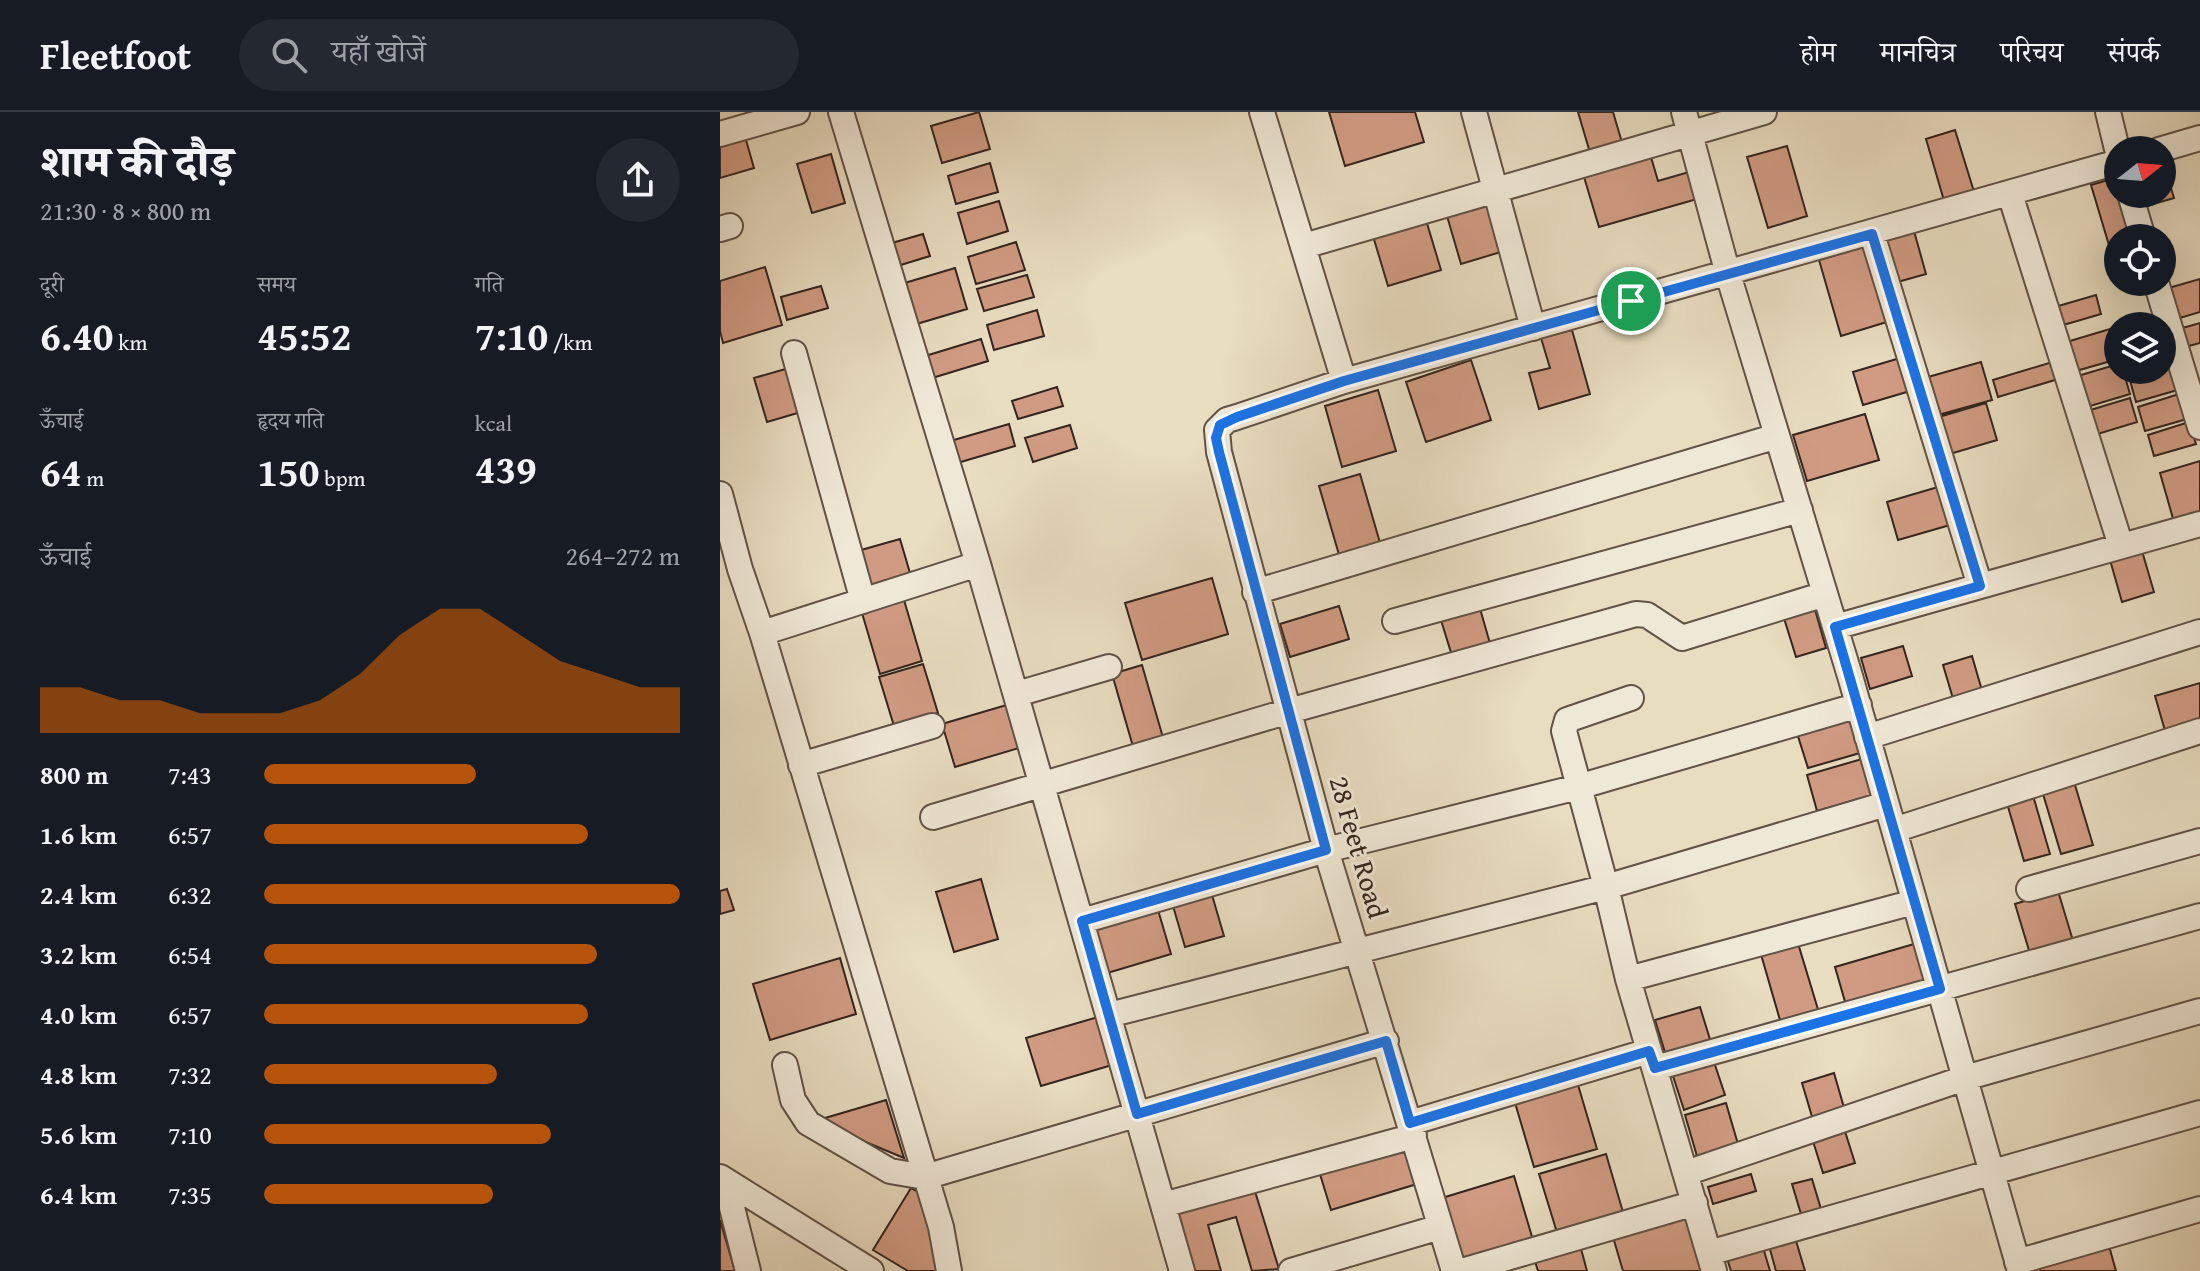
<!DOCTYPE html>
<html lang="hi">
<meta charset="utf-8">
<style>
body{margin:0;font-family:"Gentium Book Plus","Noto Serif Devanagari",serif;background:#242831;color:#f1f3f6;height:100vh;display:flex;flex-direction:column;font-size:30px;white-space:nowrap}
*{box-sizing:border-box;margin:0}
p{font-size:26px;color:#9ea1a6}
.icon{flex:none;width:44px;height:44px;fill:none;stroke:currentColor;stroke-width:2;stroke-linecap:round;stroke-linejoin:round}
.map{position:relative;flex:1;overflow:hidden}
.sheet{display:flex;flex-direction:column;background:#171b24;width:720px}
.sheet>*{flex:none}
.needle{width:52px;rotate:73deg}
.tools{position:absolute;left:1384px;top:24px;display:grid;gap:16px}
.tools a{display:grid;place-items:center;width:72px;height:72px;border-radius:50%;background:#171b24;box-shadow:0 8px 32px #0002;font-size:40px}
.pin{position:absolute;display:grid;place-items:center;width:68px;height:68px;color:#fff;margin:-34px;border:4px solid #fff;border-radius:50%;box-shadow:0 2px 8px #0007}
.round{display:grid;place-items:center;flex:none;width:84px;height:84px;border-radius:42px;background:#242831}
.headline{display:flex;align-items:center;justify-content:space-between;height:136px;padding:0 40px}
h1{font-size:44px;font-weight:800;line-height:60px}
.figures{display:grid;grid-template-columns:repeat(3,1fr);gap:12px;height:136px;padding:8px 40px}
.figures div{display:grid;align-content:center}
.figures b{font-size:40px;font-weight:800}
.figures small{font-size:22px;font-weight:400}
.figures p{font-size:22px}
.chart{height:224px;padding:16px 40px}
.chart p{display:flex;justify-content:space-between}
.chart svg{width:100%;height:144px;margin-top:8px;fill:#b45309;opacity:.7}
ul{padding:0 40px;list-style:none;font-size:26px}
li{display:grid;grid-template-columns:128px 96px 1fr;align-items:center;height:60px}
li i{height:20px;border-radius:10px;background:#b45309}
header{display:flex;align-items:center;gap:48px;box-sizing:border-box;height:112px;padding:0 40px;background:#171b24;border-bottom:2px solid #363941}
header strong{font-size:38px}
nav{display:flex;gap:44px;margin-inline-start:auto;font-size:28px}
.search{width:560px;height:72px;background:#242831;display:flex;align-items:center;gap:20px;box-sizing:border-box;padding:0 28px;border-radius:44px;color:#9ea1a6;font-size:30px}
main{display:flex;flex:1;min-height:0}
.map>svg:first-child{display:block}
.building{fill:#d19b83;stroke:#34241d;stroke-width:2}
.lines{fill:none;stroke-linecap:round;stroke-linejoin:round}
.minor-casing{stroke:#615246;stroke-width:28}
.minor{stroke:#f0e8d7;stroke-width:24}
.route-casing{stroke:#fff;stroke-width:16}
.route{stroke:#1a73e8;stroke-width:10}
.labels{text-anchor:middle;stroke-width:6;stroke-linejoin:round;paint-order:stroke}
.street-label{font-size:28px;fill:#34241d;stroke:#f0e8d7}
</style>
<header>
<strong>Fleetfoot</strong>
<div class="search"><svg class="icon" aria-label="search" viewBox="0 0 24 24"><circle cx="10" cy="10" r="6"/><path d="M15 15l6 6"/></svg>यहाँ खोजें</div>
<nav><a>होम</a><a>मानचित्र</a><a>परिचय</a><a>संपर्क</a></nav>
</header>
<main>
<section class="sheet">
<div class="headline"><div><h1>शाम की दौड़</h1><p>21:30 · 8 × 800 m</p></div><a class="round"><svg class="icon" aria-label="share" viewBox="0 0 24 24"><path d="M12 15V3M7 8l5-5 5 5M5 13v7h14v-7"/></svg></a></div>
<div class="figures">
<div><p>दूरी</p><b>6.40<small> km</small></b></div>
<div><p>समय</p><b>45:52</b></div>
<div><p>गति</p><b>7:10<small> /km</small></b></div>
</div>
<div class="figures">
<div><p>ऊँचाई</p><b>64<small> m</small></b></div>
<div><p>हृदय गति</p><b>150<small> bpm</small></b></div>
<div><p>kcal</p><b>439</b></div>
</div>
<div class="chart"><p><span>ऊँचाई</span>264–272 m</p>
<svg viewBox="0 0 160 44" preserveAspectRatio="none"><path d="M0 44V30L10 30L20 34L30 34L40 38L50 38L60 38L70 34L80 26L90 14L100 6L110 6L120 14L130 22L140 26L150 30L160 30V44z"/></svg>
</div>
<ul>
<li><b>800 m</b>7:43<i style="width:51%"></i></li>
<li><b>1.6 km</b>6:57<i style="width:78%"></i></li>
<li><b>2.4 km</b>6:32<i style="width:100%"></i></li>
<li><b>3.2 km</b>6:54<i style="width:80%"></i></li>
<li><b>4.0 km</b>6:57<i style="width:78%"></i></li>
<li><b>4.8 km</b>7:32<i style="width:56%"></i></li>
<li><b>5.6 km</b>7:10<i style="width:69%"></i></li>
<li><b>6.4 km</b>7:35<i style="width:55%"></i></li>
</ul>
</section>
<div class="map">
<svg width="1480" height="1159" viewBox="0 0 1480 1159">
<rect width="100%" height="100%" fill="#e8dcc1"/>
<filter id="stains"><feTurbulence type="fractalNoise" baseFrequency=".0025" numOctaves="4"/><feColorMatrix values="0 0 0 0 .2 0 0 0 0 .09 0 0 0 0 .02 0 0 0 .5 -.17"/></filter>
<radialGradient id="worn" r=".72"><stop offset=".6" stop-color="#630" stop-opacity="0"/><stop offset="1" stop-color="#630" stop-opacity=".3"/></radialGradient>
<path class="building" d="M259,0L270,37L222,51L211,14Z
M609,0H695L704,30L625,54Z
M858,0H893L903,34L871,44Z
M1235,18L1255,83L1225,92L1206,27Z
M24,21L34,56L0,66V28Z
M1067,34L1087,104L1048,116L1027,45Z
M111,42L125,91L92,101L77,52Z
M931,45L938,69L969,60L977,87L879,115L864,65Z
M1443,49L1454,86L1423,95L1419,82H1442Z
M270,51L278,80L236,92L228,64Z
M1398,65V82H1404L1418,126H1398V137L1391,140L1371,73Z
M279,89L288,119L247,132L238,101Z
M770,91L784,139L741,152L727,104Z
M706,108L721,158L668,174L653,124Z
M1194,119L1206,162L1174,171L1162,129Z
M203,122L210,144L171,156L165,133Z
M296,130L305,158L256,172L248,145Z
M1147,134L1170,209L1121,224L1099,148Z
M45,155L62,213L3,231L0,219V169Z
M235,156L247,197L190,214L178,173Z
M307,163L314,185L264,199L257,177Z
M1480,167V200L1453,208L1445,177Z
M101,174L108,196L67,208L61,185Z
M1376,183L1381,202L1333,216L1328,197Z
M317,198L324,224L274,238L267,213Z
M1480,211V231L1465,235L1459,217Z
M1390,217L1398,247L1349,261L1340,232Z
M852,218L870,282L819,297L809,261L830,256L821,226Z
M261,227L268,249L209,267L202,245Z
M1180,246L1190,279L1143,293L1133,260Z
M751,248L771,308L706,330L686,270Z
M1339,248L1345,265L1278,285L1273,268Z
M1261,250L1272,288L1211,305L1201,267Z
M1398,252V258H1403L1410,282L1360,297L1351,266Z
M1453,252L1461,277L1416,290L1409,265L1442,258V256Z
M69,256L81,300L47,310L34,266Z
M337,275L343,294L298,307L292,289Z
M658,278L676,339L622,355L605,294Z
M1459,282L1467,307L1425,319L1418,295Z
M1410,286L1417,310L1371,324L1364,300Z
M1266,291L1277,328L1223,344L1212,307Z
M1145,302L1159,348L1087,369L1073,323Z
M1469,310L1476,332L1434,344L1428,323Z
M289,312L295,334L234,352L227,330Z
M350,313L357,336L313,350L305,326Z
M1480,349V403L1454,410L1440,361Z
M640,362L663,441L622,453L599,374Z
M1218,375L1230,413L1178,428L1167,390Z
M180,427L190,461L144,475L134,440Z
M1420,432L1434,480L1402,490L1388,441Z
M492,466L508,522L422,548L405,491Z
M184,488L202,549L160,562L142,501Z
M759,493L771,535L733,547L720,505Z
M619,494L629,527L570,545L560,512Z
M1094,494L1106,536L1076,545L1063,503Z
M1183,534L1192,564L1150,577L1141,546Z
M1252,544L1263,582L1234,590L1223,553Z
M203,552L218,601L174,614L159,565Z
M422,553L444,629L414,638L392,562Z
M1480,571V612L1446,622L1435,584Z
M290,592L302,635L235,655L222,612Z
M1128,603L1140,641L1088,656L1076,618Z
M1142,647L1153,683L1097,699L1087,663Z
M1352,663L1373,733L1341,742L1320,672Z
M1312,680L1330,742L1304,749L1286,688Z
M261,767L278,827L234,840L216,780Z
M7,777L14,798L0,802V779Z
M1338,779L1354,832L1311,845L1295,792Z
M492,783L504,824L465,835L453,794Z
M438,798L451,842L384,862L371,817Z
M1077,828L1100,904L1062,915L1040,839Z
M1194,832L1206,870L1126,893L1115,855Z
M120,846L136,902L50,928L33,872Z
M980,895L993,937L948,950L935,908Z
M378,905L392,953L321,974L306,926Z
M993,947L1005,983L964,998L952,961Z
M1114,961L1125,999L1093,1008L1082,971Z
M856,966L877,1037L814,1055L793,984Z
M166,988L184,1046L95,1009Z
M1006,991L1020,1039L979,1051L965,1003Z
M1123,1013L1135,1051L1103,1061L1091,1023Z
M685,1033L697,1072L611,1098L599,1059Z
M886,1042L905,1107L839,1127L819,1062Z
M1031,1062L1036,1079L993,1092L988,1075Z
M794,1064L813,1128L740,1150L722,1086Z
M1092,1067L1104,1107L1084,1112L1072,1072Z
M533,1073L559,1157L532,1159L516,1105L488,1113L501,1159H475L456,1097Z
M191,1076L197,1079L225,1159H188L153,1138Z
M972,1102L989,1159H903L893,1125Z
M0,1108L15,1159H0Z
M1074,1122L1085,1159H1056L1048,1130Z
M1042,1132L1050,1159H1011L1006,1143Z
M860,1133L867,1159H818L814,1146Z
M1389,1134L1396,1159H1320L1319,1155Z"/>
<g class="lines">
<defs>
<path id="minor" d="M121,0L258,452L462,1159
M542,0L624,269
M754,0L813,216
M964,0L1008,162L1130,564L1300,1159
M1388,0L1398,41
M0,22L77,0
M1439,38L1480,26
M1290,82L1401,434
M1410,82L1423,126
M0,117L10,114
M1152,122L1260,474
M584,134L1044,0
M1436,170L1480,315
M74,241L143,489
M0,382L20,457L42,521L221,1115L229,1159
M535,480L1057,324
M675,509L1080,398
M1115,515L1480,412
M42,521L258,452
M297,582L389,555
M911,586L847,608L844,619L886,775L908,867L994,1159
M1147,625L1480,520
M81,653L212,614
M213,705L569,599L916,502L927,503L962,526L1105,482
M1174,718L1480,619
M1309,777L1480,729
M362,809L606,738L858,675L1139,593
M908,867L1194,790
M389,903L886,775L1166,692
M65,953L73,988L88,1011L170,1059L205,1065L666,929
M935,956L1480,804
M690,1011L929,939
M966,1061L1245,966L1480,899
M0,1065L151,1159
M5,1068L28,1159
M443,1093L694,1024
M989,1141L1480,1001
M1297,1150L1480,1097
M571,1159L720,1115
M734,1159L606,738L499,340L497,318L507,308L517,305L624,269L1398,50
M742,1159L975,1091"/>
</defs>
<use href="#minor" class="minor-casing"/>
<use href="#minor" class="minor"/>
</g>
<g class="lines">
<defs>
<path id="route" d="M1152,122L1260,474L1115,515L1220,877L935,956L929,939L690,1011L666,929L417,1002L362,809L606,738L499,340L496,326L500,313L517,305L624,269Z"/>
</defs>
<use href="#route" class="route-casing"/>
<use href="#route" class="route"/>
</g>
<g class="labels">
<g class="street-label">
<text transform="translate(639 735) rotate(74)" y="10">28 Feet Road</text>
</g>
</g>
<rect width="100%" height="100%" filter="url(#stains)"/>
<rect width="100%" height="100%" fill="url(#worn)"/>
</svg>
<div class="tools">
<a><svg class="needle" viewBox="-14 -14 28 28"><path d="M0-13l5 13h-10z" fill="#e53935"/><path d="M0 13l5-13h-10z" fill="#9ea1a6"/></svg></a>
<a><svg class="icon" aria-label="locate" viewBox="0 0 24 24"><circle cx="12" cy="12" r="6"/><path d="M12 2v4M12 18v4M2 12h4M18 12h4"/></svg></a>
<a><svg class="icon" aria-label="layers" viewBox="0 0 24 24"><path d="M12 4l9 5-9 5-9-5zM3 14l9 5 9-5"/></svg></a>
</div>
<div class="pin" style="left:911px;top:189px;background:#1e9e55"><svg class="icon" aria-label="arrive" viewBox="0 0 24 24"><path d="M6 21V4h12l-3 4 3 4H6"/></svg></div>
</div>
</main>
